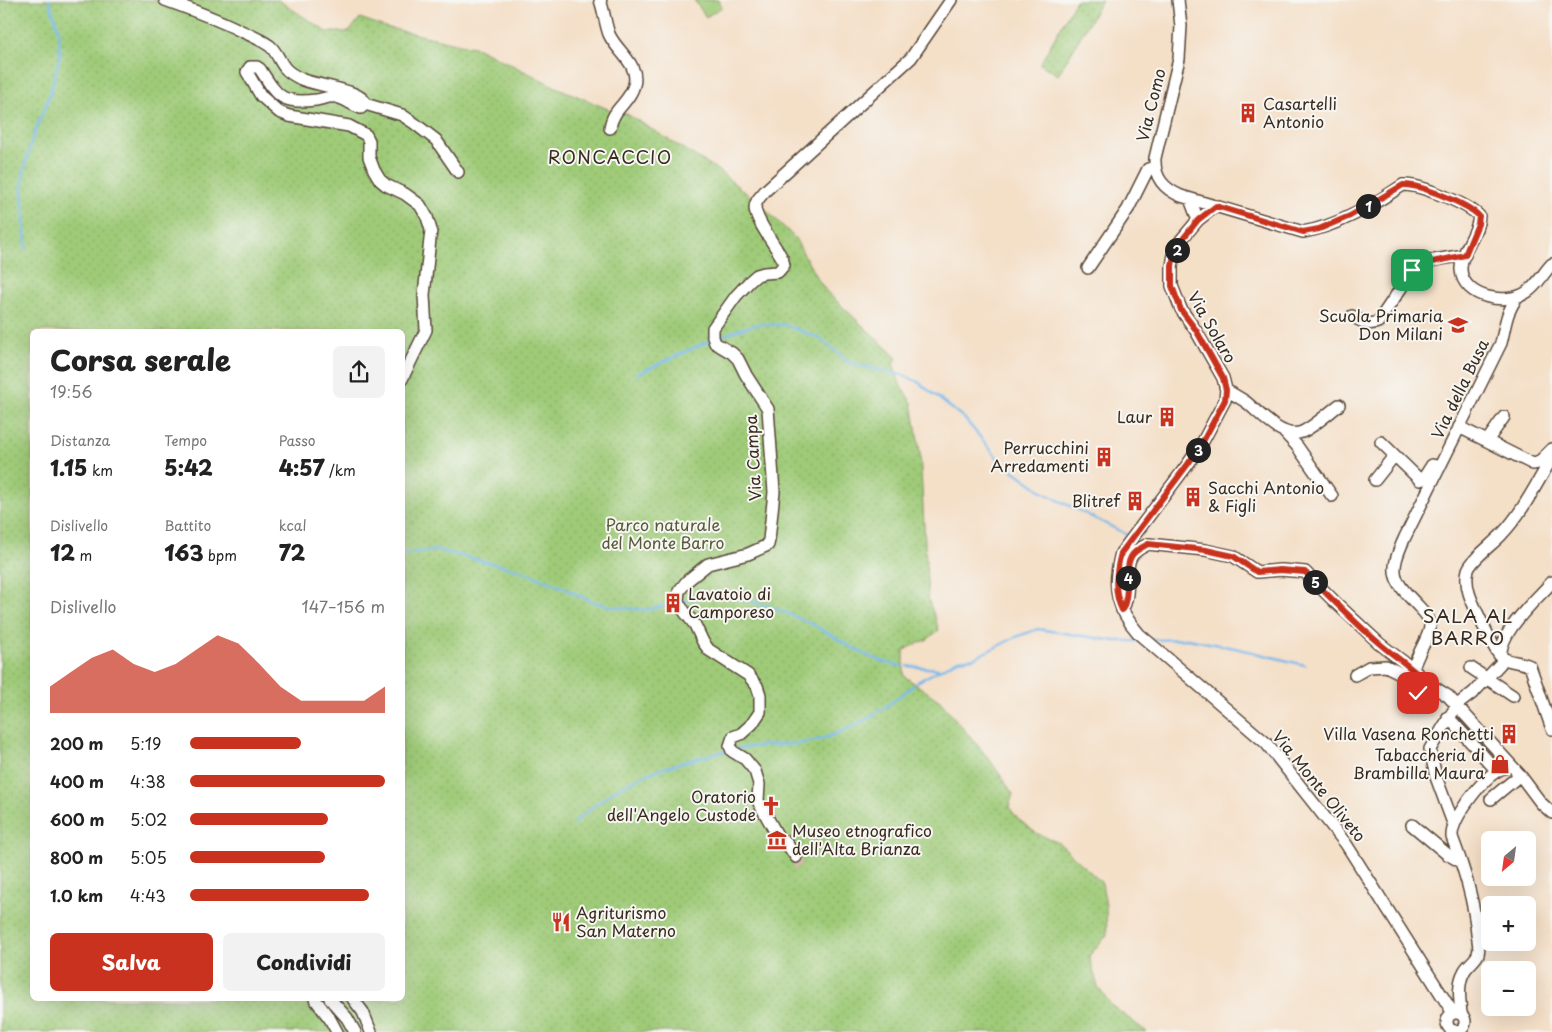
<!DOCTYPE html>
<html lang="it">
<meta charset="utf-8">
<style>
body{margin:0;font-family:"Playpen Sans",sans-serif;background:#f2f2f2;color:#222;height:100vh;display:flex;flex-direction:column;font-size:19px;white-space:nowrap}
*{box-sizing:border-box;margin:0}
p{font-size:16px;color:#767676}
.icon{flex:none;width:28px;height:28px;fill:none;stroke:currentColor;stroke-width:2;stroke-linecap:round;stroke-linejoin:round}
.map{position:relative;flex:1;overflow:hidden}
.sheet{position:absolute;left:30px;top:329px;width:375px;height:672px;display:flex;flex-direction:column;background:#fff;border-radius:8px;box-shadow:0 5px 20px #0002}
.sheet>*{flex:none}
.needle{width:32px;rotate:209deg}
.tools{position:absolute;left:1481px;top:831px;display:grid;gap:10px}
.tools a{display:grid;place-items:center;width:55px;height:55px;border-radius:8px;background:#fff;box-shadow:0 5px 20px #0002;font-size:25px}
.pin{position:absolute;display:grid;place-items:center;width:42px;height:42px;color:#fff;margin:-21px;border-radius:10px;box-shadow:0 2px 8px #0006}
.km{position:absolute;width:25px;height:25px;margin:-12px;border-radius:50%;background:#222;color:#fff;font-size:14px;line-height:25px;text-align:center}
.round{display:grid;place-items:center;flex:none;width:52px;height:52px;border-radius:8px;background:#f2f2f2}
.head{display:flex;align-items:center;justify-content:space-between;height:85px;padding:0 20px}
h1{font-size:28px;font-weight:800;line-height:38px}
.metrics{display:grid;grid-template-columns:repeat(3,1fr);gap:8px;height:85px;padding:5px 20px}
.metrics div{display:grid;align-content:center}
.metrics b{font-size:21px;font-weight:800}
.metrics small{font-size:14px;font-weight:400}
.metrics p{font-size:14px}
.chart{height:140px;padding:10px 20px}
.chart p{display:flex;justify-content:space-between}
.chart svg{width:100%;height:90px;margin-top:5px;fill:#c8321e;opacity:.7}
.action{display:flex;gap:10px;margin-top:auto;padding:10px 20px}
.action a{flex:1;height:58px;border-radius:8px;background:#c8321e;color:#fff;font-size:20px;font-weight:800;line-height:58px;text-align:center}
.action a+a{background:#f2f2f2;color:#222}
ul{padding:0 20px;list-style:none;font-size:16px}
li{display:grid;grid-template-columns:80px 60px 1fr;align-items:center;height:38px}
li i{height:12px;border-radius:6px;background:#c8321e}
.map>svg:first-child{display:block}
.park{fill:url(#park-dots);stroke:#6d7a4b;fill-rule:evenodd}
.pitch{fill:#9fcb78;stroke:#6d7a4b}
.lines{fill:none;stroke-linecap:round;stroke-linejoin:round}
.stream{stroke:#78b9ec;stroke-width:2.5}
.minor-tunnel{stroke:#cfbba5;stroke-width:11;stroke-dasharray:11 5.5;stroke-linecap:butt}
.minor-casing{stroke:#574537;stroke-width:14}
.minor{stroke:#fff;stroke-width:11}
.route-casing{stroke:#fff;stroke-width:10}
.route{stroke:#c8321e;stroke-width:6}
.labels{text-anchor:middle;stroke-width:4;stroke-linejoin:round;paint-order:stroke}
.poi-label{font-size:16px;fill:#3b2a1e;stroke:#f6f6f2;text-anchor:end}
.street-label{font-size:16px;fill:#3b2a1e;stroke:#f6f6f2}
.park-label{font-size:16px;fill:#595a39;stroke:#f6f6f2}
.neighbourhood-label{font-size:18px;letter-spacing:1px;fill:#3b2a1e;stroke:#f6f6f2}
.quarter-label{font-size:19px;letter-spacing:1px;fill:#3b2a1e;stroke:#f6f6f2}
</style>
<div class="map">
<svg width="1552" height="1032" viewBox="0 0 1552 1032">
<defs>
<pattern id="park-dots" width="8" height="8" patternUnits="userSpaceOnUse" patternTransform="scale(1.25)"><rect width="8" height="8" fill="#9fcb78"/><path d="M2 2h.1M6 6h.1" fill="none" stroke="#8aae67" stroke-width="1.8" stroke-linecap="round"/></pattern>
</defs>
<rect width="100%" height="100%" fill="#f6f6f2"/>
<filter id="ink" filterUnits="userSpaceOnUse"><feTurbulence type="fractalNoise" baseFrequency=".02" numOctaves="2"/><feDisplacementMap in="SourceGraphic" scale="10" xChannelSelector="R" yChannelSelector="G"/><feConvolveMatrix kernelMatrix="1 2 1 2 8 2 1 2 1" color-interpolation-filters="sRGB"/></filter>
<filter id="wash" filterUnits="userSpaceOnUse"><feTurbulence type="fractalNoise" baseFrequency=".0096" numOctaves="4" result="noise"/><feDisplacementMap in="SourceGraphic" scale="20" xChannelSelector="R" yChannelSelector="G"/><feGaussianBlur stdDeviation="1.12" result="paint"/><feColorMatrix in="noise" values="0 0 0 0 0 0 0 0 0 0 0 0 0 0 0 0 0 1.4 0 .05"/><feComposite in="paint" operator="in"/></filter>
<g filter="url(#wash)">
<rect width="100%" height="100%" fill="#f4dfc7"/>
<path class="park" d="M0,0H278L327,32H349L360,18L385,27L478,48L556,87L615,112L627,114L716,169L760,204L795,238L815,275L826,291L897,358L893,364L901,387L912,403L920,452L928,598L939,630L928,639L904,650V676L940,701L990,760L1013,794L1009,807L1018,819L1036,833L1059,843L1102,883L1106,906L1107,935L1089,956L1098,987L1112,1006L1147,1032H0ZM32,331H402V999H32Z
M1076,0H1102L1058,75L1040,64Z"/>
<path class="pitch" d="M694,0H718L722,7L706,17Z"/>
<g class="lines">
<path class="stream" d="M26,250L22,188L24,170L32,139L49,97L60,56L59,31L49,0
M716,338L743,328L760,324L786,325L821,339L849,363L906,376L918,382L964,418L1000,461L1046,494L1126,534
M637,374L711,340
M402,554L438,550L519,570L557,585L593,602L614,607L644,610L675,604
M682,602C689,600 697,597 705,596C740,593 788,612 819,628C846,643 870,662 902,666
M1152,640L1188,639L1235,648L1305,665
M907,666L938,669
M917,682L958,660L974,658L1016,637L1038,629L1115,641H1139
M736,749C758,744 780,746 802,743C845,737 881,712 914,685
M574,823C590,809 607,794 626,784C658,767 694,759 729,750"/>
</g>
</g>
<g filter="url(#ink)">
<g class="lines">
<path class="minor-tunnel" d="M796,857L804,869"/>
<defs>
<path id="minor" d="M165,0C190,9 215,18 239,30C250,35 260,39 270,46C277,52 279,61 285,68C289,73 295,76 301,79C312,85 365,90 365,104L361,108C352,105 345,99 336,97C329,96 323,99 316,100C281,104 278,97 260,69L257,67H250L247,72L261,96L279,112L289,116L349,126L366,135L369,141V157L374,170L380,180L386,185L405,194L420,205L427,217L431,230L424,295L426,330L402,379
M600,0C604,11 605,23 609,34C616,51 640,64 634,85C629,104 613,107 610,128
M1178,0L1181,26L1179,59L1155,158C1154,178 1164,189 1181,196L1303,232C1339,226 1373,205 1403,185C1419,184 1468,204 1479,216C1478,235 1460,251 1461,270C1463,298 1507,306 1527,292C1538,285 1543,273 1552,264
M365,104L402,115L414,123L436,140L458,172
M1190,199L1198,220L1216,206
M1198,220L1181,240L1174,255L1172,266V286L1181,309L1196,331L1223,378L1226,390L1225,400L1201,445L1188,464L1121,553C1112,587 1116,608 1139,634L1266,743L1346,844L1453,1013
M1088,268L1128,209L1148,169L1155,167
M1352,316C1361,321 1368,326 1378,322L1416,266L1434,260L1465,255
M1226,390C1233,394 1240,398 1246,402C1260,413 1282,440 1302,432C1312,428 1330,412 1339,405
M1459,427L1533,464L1538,463L1552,449
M1284,432L1297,446L1332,496
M1487,441L1504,417
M1381,442L1420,480L1423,479L1432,465L1440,467
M1552,458C1536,484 1523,512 1502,534C1493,544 1472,559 1468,570C1466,577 1467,586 1469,593C1472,603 1495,652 1501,657C1510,663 1520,661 1530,666L1552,729
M1375,480L1394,456
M1122,610C1133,592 1122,564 1134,553C1138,549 1143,547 1148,544L1205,550L1233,556L1257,572L1281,570L1305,572L1336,603L1380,644L1413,669L1424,681L1448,696L1520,775L1541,803L1552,813
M1471,668L1513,696
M1413,669C1416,655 1431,635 1430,625C1430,619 1424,612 1420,608C1392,579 1388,574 1405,537L1501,343C1506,324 1505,315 1517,297
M1355,675L1369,667L1386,666L1412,679L1424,681L1418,690V693L1412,699L1406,698
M1448,717L1497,771
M1491,799L1520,775
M1453,823L1436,777L1430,749L1457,705L1474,692L1500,664L1502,661C1493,637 1537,599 1552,582
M1412,825L1447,854L1461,862
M777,835L758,801L759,784L755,771L745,759L732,751L730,746L733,737L741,734L752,724L760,712V695L757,686L748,675L709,650L703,642L695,625L681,607L678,601L679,591L687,581L708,564L748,554L768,545L769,540L774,492L768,409L746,375L738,359L732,353L715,343L713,337V328L736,296L750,281L757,275L764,273L778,272L784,265L782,258C775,245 756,221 755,208C755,201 761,196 765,191L911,58L951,0
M785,841L796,857
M315,999L330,1019L337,1032
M330,999L347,1018L355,1032
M353,999L363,1012L371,1032
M1447 1022a9 9 0 1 1 18 0a9 9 0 1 1-18 0Z
M1461,1014C1460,1001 1457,984 1464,972C1467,965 1475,961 1478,954C1480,948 1478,940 1477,934C1474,900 1464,869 1452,837C1451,818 1483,778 1499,770C1502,768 1507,767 1511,766"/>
</defs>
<use href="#minor" class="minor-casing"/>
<use href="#minor" class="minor"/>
</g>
</g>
<g class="lines" filter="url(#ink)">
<defs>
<path id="route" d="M1412,270L1423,264L1465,255L1478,224L1479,216C1468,204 1419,184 1403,185L1350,216L1319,229L1303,232L1216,206L1198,220L1182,240L1174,255L1172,266V286L1181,310L1196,330L1223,378L1226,390L1225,400L1201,445L1188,464L1121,553C1116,572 1113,592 1122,610C1132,592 1122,564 1134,553C1138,549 1143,547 1148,544L1206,550L1233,556L1257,572L1280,570L1305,572C1330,597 1354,622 1380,644C1395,657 1411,666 1424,681L1418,690V693"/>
</defs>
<use href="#route" class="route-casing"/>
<use href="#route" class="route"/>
</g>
<defs>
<symbol id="building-bare" viewBox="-9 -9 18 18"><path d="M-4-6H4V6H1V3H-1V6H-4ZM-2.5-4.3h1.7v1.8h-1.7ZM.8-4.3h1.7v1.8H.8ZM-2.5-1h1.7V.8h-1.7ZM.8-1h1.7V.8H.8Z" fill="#c8321e" stroke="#f6f6f2" stroke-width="2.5" paint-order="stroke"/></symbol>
<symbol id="school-bare" viewBox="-9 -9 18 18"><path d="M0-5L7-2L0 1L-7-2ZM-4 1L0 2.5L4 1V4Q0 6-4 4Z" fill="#c8321e" stroke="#f6f6f2" stroke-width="2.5" paint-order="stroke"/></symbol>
<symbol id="shop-bare" viewBox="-9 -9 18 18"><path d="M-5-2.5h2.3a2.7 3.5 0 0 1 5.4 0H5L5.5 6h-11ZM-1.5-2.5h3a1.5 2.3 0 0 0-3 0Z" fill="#c8321e" stroke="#f6f6f2" stroke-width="2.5" paint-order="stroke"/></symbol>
<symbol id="church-bare" viewBox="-9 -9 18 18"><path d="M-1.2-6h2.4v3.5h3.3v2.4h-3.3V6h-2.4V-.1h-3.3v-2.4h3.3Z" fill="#c8321e" stroke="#f6f6f2" stroke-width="2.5" paint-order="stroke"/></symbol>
<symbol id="museum-bare" viewBox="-9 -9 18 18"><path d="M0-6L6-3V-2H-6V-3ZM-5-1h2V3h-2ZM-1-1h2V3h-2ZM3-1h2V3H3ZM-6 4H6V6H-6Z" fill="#c8321e" stroke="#f6f6f2" stroke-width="2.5" paint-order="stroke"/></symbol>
<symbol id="restaurant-bare" viewBox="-9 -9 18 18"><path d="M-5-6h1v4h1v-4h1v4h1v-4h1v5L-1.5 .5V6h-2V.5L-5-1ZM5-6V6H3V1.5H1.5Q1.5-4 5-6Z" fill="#c8321e" stroke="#f6f6f2" stroke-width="2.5" paint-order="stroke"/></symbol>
</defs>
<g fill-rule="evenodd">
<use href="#building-bare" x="1234" y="99" width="28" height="28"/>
<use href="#school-bare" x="1444" y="311" width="28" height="28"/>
<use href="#building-bare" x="1153" y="403" width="28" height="28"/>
<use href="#building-bare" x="1090" y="443" width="28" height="28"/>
<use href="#building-bare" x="1179" y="483" width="28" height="28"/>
<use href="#building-bare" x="1121" y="487" width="28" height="28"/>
<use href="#building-bare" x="659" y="589" width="28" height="28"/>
<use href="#building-bare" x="1495" y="720" width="28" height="28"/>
<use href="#shop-bare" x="1486" y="750" width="28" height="28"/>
<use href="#church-bare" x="757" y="792" width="28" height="28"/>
<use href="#museum-bare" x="763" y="826" width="28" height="28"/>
<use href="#restaurant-bare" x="547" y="908" width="28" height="28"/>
</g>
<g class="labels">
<g class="poi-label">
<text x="1263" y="110" text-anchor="start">Casartelli<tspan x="1263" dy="18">Antonio</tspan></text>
<text x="1443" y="322">Scuola Primaria<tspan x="1443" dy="18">Don Milani</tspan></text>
<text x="1152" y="423">Laur</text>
<text x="1089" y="454">Perrucchini<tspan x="1089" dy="18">Arredamenti</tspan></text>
<text x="1208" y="494" text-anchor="start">Sacchi Antonio<tspan x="1208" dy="18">&amp; Figli</tspan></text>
<text x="1120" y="507">Blitref</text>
<text x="688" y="600" text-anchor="start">Lavatoio di<tspan x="688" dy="18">Camporeso</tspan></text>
<text x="1494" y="740">Villa Vasena Ronchetti</text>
<text x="1485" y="761">Tabaccheria di<tspan x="1485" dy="18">Brambilla Maura</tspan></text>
<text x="756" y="803">Oratorio<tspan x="756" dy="18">dell'Angelo Custode</tspan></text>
<text x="792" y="837" text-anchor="start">Museo etnografico<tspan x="792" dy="18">dell'Alta Brianza</tspan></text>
<text x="576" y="919" text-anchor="start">Agriturismo<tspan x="576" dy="18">San Materno</tspan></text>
</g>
<g class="street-label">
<text transform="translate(1151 105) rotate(-76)" y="6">Via Como</text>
<text transform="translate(1212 327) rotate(60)" y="6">Via Solaro</text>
<text transform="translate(1460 389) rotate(-64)" y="6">Via della Busa</text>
<text transform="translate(753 458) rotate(-93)" y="6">Via Campa</text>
<text transform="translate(1319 786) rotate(51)" y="6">Via Monte Oliveto</text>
</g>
<g class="park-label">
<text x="663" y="531">Parco naturale<tspan x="663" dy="18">del Monte Barro</tspan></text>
</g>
<g class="neighbourhood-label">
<text x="610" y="164">RONCACCIO</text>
</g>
<g class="quarter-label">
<text x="1468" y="623">SALA AL<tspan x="1468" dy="22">BARRO</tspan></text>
</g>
</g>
</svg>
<div class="tools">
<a><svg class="needle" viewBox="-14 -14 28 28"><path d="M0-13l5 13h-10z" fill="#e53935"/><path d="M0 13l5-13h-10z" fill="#767676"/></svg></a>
<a>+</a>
<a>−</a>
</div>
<div class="pin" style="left:1412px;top:270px;background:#1e9e55"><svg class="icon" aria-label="arrive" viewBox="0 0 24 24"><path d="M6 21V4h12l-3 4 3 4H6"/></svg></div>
<div class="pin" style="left:1418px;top:693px;background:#d93025"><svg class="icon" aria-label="check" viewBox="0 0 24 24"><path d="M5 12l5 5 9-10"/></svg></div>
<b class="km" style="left:1368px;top:206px">1</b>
<b class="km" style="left:1177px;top:250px">2</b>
<b class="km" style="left:1198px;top:450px">3</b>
<b class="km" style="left:1128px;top:578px">4</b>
<b class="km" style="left:1315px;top:582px">5</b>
<section class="sheet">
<div class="head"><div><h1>Corsa serale</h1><p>19:56</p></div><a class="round"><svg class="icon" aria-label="share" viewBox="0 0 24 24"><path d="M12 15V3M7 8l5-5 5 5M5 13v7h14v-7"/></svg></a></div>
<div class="metrics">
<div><p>Distanza</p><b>1.15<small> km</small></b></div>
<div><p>Tempo</p><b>5:42</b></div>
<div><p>Passo</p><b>4:57<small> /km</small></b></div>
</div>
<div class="metrics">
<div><p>Dislivello</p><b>12<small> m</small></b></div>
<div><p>Battito</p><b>163<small> bpm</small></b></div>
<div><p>kcal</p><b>72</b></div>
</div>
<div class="chart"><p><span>Dislivello</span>147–156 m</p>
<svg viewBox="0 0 160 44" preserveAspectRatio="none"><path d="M0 44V31L10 24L20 17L30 13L40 20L50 24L60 20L70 13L80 6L90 10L100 20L110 31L120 38L130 38L140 38L150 38L160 31V44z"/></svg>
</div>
<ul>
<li><b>200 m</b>5:19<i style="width:57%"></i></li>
<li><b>400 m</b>4:38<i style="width:100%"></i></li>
<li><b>600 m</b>5:02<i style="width:71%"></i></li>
<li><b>800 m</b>5:05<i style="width:69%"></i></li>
<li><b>1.0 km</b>4:43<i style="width:92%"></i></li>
</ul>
<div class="action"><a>Salva</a><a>Condividi</a></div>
</section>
</div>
